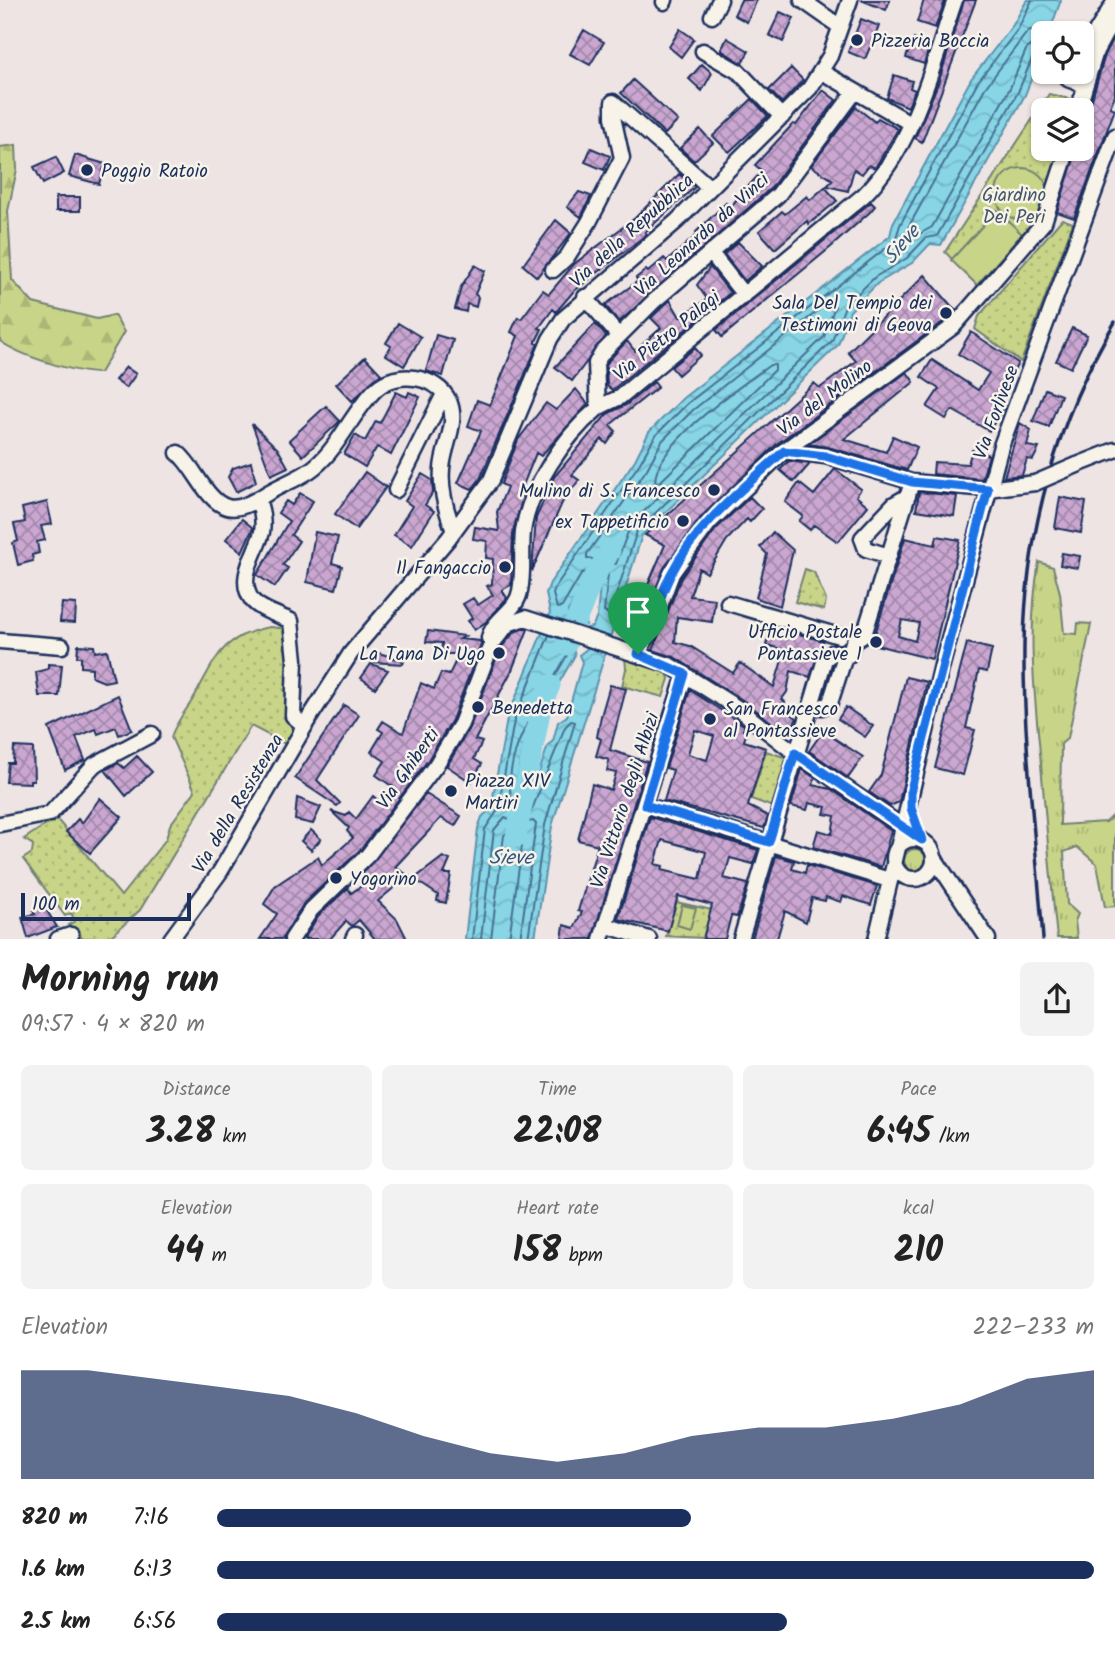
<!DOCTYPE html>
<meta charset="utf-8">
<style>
body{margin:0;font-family:Kalam,sans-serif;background:#f2f2f2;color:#222;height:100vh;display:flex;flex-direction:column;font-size:26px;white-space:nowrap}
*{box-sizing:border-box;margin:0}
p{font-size:23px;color:#767676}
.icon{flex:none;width:38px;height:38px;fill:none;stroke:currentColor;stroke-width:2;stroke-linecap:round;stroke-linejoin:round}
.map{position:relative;height:939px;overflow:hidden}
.sheet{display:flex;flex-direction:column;background:#fff;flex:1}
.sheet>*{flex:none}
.tools{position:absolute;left:1031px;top:21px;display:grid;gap:14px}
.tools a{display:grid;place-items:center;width:63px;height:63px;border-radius:10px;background:#fff;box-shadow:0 2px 5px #0004;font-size:35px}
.scale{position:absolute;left:21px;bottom:18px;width:170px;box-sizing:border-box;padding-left:7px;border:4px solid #1b2f5e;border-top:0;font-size:19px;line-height:24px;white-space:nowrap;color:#1b2f5e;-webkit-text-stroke:5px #f7f3e8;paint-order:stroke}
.pin{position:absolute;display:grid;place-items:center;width:60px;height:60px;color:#fff;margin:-72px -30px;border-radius:50% 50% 50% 0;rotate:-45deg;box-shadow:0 0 7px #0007}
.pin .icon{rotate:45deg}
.round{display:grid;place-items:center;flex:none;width:74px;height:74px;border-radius:10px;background:#f2f2f2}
.overview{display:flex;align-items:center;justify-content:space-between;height:119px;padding:0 21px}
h1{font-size:38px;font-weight:600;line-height:52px}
.figures{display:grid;grid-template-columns:repeat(3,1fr);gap:10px;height:119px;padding:7px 21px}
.figures div{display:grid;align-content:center;border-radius:10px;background:#f2f2f2;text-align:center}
.figures b{font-size:35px;font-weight:600}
.figures small{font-size:19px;font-weight:400}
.figures p{font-size:19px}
.chart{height:196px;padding:14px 21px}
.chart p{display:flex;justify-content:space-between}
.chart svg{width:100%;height:126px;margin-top:7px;fill:#1b2f5e;opacity:.7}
ul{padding:0 21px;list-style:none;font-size:23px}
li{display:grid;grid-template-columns:112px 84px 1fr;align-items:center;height:52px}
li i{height:18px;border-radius:9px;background:#1b2f5e}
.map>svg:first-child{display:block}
.grass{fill:url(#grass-tufts);stroke:#728272;stroke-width:2}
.forest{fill:url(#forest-firs);stroke:#728272;stroke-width:2}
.park{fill:url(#park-dots);stroke:#728272;stroke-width:2}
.pitch{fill:#c8d487;stroke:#728272;stroke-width:2}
.water{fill:url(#water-waves);stroke:#5c93af;stroke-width:2;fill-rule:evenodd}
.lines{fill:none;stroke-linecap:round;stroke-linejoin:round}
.shore{stroke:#467194;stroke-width:2}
.river{stroke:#87d5e5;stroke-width:21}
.building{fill:url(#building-cross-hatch);stroke:#1b2f5e;stroke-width:2;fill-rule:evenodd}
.minor-casing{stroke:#1b2f5e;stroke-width:19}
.minor{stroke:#f7f3e8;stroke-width:14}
.rail{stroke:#1b2f5e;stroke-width:3.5}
.minor-bridge-casing{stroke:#1b2f5e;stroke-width:19;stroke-linecap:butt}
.minor-bridge{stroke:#f7f3e8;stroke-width:14}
.route-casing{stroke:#fff;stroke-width:14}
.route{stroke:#1a73e8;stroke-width:9}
.poi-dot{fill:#1b2f5e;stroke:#f7f3e8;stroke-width:2.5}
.labels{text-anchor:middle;stroke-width:5;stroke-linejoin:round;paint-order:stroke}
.poi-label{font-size:19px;fill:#1b2f5e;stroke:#f7f3e8;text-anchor:start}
.park-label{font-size:19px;fill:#465868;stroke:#f7f3e8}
.street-label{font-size:19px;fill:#1b2f5e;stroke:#f7f3e8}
.water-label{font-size:21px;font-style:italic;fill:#365880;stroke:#f7f3e8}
</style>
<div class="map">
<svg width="1115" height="939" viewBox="0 0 1115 939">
<defs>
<pattern id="grass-tufts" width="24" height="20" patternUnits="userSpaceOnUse" patternTransform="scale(1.75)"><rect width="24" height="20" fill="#c8d487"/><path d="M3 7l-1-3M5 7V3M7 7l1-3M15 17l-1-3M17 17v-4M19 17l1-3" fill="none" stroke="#abb677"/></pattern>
<pattern id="forest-firs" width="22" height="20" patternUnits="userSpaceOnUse" patternTransform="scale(1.75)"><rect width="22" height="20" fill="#c8d487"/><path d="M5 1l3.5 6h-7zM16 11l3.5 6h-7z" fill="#abb677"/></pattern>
<pattern id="park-dots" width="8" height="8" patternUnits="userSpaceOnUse" patternTransform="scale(1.75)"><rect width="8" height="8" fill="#c8d487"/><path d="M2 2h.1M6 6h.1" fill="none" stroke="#abb677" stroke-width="1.8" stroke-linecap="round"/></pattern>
<pattern id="water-waves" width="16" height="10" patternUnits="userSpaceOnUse" patternTransform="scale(1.75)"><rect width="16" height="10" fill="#87d5e5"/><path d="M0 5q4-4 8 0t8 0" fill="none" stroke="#74b7c7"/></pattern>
<pattern id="building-cross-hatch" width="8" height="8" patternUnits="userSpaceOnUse" patternTransform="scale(1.75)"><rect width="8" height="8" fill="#caa6d0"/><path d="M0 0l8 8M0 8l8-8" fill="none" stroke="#a388ac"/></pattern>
</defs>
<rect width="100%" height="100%" fill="#eee4e3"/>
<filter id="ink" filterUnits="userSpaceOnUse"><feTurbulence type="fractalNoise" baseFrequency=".0143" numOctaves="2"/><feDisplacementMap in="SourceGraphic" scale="14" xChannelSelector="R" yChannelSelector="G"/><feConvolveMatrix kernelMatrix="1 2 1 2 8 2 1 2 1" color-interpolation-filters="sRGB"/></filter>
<g filter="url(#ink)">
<path class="grass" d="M1039,562L1053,567L1060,593L1064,633L1077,634L1078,623L1091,624L1068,738L1061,744L1060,825L1106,822L1115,814V906L1105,907L1097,864L1077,847L1064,852L1067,904L1078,914L1075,921L1077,938H1057C1050,873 1045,808 1039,742C1033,682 1028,622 1039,562Z
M904 860a11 11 0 1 1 22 0a11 11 0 1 1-22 0Z"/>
<path class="forest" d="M16,145L17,169L8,211L12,280L33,303L97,319L114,315L124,332L100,373C75,373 20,356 0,341V147Z"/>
<path class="park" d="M1049,94L1078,101L1076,110H1043V149H1066L1043,221L982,290L945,252Z
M1062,219L1073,223L1021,362L975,329L979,316Z
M805,569L814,572L826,600L824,610L795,602Z
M270,627L288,629L290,710L303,729L295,749L251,726L140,910L109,938H82L68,925L75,921L71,913L65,916L23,859L32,853L33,845L24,839L56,818L121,896L166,839L170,825L195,791L171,737C176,722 185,712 193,699C216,659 220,636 270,627Z
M625,656L667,672L669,679L663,697L622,686L626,669Z
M766,751L787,758L773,807L751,799Z
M676,902L712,910L703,938L666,936Z"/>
<path class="pitch" d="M996 194a26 26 0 1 1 52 0a26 26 0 1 1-52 0Z
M997,210L1022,234L977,285L951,260Z
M682,905L696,908L690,929L677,925Z"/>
<path class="water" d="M1027,0H1061L1049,33H1043V49L1025,95L941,245L930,244L912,263L878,283L850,311L838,345L642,535L552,826L535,938L465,939L478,828L482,817L491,808L507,719L550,613L546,593L550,583L635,460L649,432L683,398L890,236L893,223L971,79L1013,25ZM601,574L597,617L592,627L587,628L593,644L579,655L582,662L567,716L558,722L553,741L548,745L528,806L520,809C513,783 523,726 545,707L575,655L570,635L586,625L582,619L572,622L568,620V611L587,578Z"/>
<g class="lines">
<path class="shore" d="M1032,0L1018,29L977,83L900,225L895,241L688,403L655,436L640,463L556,586L553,594L557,608L562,607L582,573L600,567L608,574L604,612L610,614L637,531L832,341L845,306L875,277L907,258L926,238L937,236L1018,92L1034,54L1043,50
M1032,30L1035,41L1026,50L1010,88L932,227L907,241L908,228L985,88L1028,31Z
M829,302L835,306L824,337L631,524L616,564L602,559H587V554L647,469L662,441L693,410Z
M770,365H775V370L660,482H655C655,444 741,386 770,365Z
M472,939L485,829L498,810L514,721L549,635
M481,939L494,830L505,817L519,824L533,821L536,824L520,939
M491,939L504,835L508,832L523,838L509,939
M528,939L545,825L575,722L571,721L565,727L531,812L521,816L514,812C496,753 542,703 567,655L564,640"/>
<path class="river" d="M566,645L593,579L610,551
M516,837L541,706L550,685"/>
</g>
<path class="building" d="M741,0H757L747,22L734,15Z
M861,0H890L886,10Z
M924,0L945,1L935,28L917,22Z
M964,0H976L922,142L915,138L939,81Z
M780,12L794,18L783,42L769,35Z
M861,19L879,26L865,59L848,52Z
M680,29L694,39L681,57L669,47Z
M584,30L604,42L590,65L570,54Z
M1115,36V95L1110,107L1115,109L1074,218L1057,212L1077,149H1082V133L1105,55Z
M727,38L749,51L742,63L721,50Z
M913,39L930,45L924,64L906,58Z
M702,64L712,73L702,91L689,79Z
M791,68L803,80L782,103L769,90Z
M894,75L912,81L910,88L915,90L908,107L887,98Z
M633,80L678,121L665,134L621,93Z
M823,90L836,100L771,188L619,322L605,305L638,281L636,278L646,270L648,272L664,258L667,261L698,234L696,232L726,203L730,207L762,171L755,165L793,124L796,125Z
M752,99L768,116L729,152L713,136Z
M856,107L875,122L878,118L898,129L875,168L869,165L862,174L854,169L848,191L827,186L833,180L811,166Z
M700,129L713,143L694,161L680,148Z
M591,148L610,156L604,170L585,162Z
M75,155L105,164L99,184L69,176Z
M56,157L64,173L43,184L34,167Z
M679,174L695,187L645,232L647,234L573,292L556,312L553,309L539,328L542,329L535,343L538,344L480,479L472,489L458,483L481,431L468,426L477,400L490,405L518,336L511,332L518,317L521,319L543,290L549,294L574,264L635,218Z
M825,187L837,201L809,224L807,221L775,249L759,231L782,211L785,214L807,196L810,200Z
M579,192L591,196L581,217L567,207Z
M56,197H80V211H56Z
M871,202L875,206L870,212L831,247L722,337L716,330Z
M556,220L571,233L537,277L523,265Z
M738,242L762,266L745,281L724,254Z
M475,265L485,271L475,294L478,297L476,307L467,304L466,312L455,309L461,287Z
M710,267L730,293L612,390L607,386L606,365L610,359L627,341L635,351L661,328L651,318L670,300L680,317L707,299L697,285Z
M925,275L955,310L947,319L778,443L702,516L664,568L641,626L632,622L665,545L645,535L814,383L820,388L856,361L848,352Z
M398,323L421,337L404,366L386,355L391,346L386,343Z
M595,324L606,336L572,381L555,367Z
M1072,328L1087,335L1071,368L1056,361Z
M971,332L1018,363L997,403L1004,407L989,431L952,410L946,419L927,407L939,389L921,377L932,360L978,390L989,373L958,354Z
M436,335L453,340L443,376L426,371Z
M695,348L701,355L678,375L671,367Z
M365,357L381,374L352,401L336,384Z
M126,367L136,374L126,388L115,380Z
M907,372L914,382L844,439L886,452L893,436L917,447L907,470L828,447L809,444Z
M654,382L658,387L610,425L616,431L607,444L602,439L572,475L579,480L562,503L532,571L536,518L554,477L607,414L626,405Z
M576,389L588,404L541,456L536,453L519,495L523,497L513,531L511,585L502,590L507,598L486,622L474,630L468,621L472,618L463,604L473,598L478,605L493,595L487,586L492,584L493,559L486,558L487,541L473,539L475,527L499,531L497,512L507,487L501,484L518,440L546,403L556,410Z
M1045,389L1061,395L1049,427L1033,421Z
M396,392L407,397L409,392L420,397L391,455L377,447L365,467L344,454L355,435L365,441L376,421L380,423Z
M326,406L340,421L303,456L289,440Z
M1020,423L1031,430L1027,446L1039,448L1033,460L1027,459L1022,475L1004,477Z
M252,424L278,449L288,467L271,475Z
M972,450L989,455L982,479L933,474L934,462L968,464Z
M789,461L810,464L794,482L780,470Z
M251,462L256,482L236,492L228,477L233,468Z
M835,469L861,489L856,496L868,506L838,542L814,525L810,530L799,521L803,516L785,502L799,483L814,495Z
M365,472L386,487L356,529L335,514Z
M422,474L432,480L433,492L425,505L434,511L412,546L394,535L412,506L405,501Z
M919,492L957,496L954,516L916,510Z
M300,493L313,501L291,535L299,541L283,565L288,568L275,587L257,575L289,521L278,513L286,501L292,505Z
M750,497L762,509L750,522L747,519L727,540L707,573L699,568L690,596L715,599L712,622L677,617L675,642L690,646L733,673L740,663L774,687L785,650L766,645L771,626L823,641L810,677L791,671L787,692L782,699L785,702L784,709L797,718L788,735L744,701L674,657L653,650L681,578L716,529Z
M1060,497L1086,502L1081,533L1055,528Z
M47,502L52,524L41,526L45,540L37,542L39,553L32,555L33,561L18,565L13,543L18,541L14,524L25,522L22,508Z
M242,519L253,528L242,552L226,539Z
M315,532L338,537L332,563L342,566L336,589L307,582Z
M773,532L793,550L780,606L756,598L767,554L760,547Z
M937,536L960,540L932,659L872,644L905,538L935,545ZM902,620L919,623L915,641L898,636Z
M1062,553L1080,556L1078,568L1060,565Z
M62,603L76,604L75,623L60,622Z
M525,628L528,629L512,670L475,740L482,742L474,759L482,764L471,782L447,766L470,727L500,649L514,632Z
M428,631L465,636L460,639L480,641L481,644L452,720L428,760L361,849L304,903L282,939H260L277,914L264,904L275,886L318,857L322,865L353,838L347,831L349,828L331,811L346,816L349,812L356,819L373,796L380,802L393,787L376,775L385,761L371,752L383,732L378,729L383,721L403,733L421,683L434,689L441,673L449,675L459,654H441L442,643L426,642Z
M967,643L992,649L987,672L979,670L966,728L975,730L963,775L935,768Z
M78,645L94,646L95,652L107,650L114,680L104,682L92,677V668L81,667V657H77Z
M379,653L404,661L403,664L372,662Z
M48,664L62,665L59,696H39L36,672L48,669Z
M371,664L388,670L375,688L361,678Z
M906,677L927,682L899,802L890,806L869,792L881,775Z
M610,685L626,689L610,750L647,762L592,939H562L564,925L574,928L582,912L578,911L598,845L578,840L592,784L611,790L616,773L607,771L609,760L596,756L601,739L597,737L601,716Z
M690,690L745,726L743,730L747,731L744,741L766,748L748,806L768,816L764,828L664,801L673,770L666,768ZM695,730L714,736L707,760L688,754Z
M118,695L132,730L119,735L116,727L98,734L96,729L76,737L85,760L65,770L49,728Z
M344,705L359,715L317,780L340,803L337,806L295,778Z
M846,707L873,726L865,737L838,719Z
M823,731L863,757L848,778L809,751Z
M14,747L33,748L34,780H30V783L6,782L8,763H13Z
M137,756L152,772L126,796L105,770L118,763L124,768Z
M802,769L815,778L813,785L831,789L891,831L881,867L813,847L818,830L832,834L835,816L824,814L826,807L809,803L807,810L791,806Z
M426,794L461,816L455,826L441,818L395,867L414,879L396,886L378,901L397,919L407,939H375L359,920L352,926L346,921L330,939H304L318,916L348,888L351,893L370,880L363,873Z
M100,798L122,817L90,853L66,832L78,819L82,823Z
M297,798L321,807L313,824L295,820Z
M650,817L758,850L753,864L730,858L724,878L748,884L737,917L731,916L725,939H703L712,905L678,896L668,931L618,919ZM662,840L706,852L700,879L662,870L663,866L655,864Z
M311,830L321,839L311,850L301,841Z
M776,856L794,861L792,869L805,873L807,865L877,886L871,905L843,896L841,902L826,897L825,901L812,898L806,922L785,911L777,939H752Z
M443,857L450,860L444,874H451L446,903L437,901L438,895L414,879Z
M44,906L57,927L28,938L22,917L35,914L33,911Z"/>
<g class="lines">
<defs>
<path id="minor" d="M802,0L839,26
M664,2L665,0
M712,16L720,0
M703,51L739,72L782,117
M1082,55L1115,1
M822,72L910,123
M1072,72L1068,79L1084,85
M1078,110L1096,51L1115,16
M711,253L744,295
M553,270L567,257L589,222L622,158L613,117V102L709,187
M585,297L617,334
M598,408L596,363L602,353L653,302L778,195L854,93
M784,451L825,456L912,482L988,489L1035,483
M178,453C195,467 206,501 227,507C240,511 256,500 266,494C280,485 296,480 309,471C337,453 351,413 376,389C396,370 437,375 449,401C459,423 443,447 442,469C440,490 446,511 454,531
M1077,465L1115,450
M396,490L444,394
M889,556L866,549L862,538L894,504L908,496
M728,603L839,636
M0,641L62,646
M492,644L489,638C493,619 517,611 520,591C524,571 521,551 523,532C529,488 564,437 597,409C603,404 613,401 620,397L864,195C915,144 932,66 955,0
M834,652L849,655L853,642L864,635L912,482
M638,654L653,625L672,573L709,523L784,451L954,326L1044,222L1068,149
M812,706L822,707L830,703L845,656
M301,731L351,653L448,539L491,480L550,339L563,319L677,221L810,88L830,56L850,0
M645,805L889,880
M0,824L50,814L94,765L152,734
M894 859a20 20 0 1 1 40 0a20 20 0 1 1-40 0Z
M935,859L988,939
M605,925L649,939
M58,939L71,935
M171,939L220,872L305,726L293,716L295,660L291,621C279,615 260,610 252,600C236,578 257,552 262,532C264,521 261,508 258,499
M292,939L311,910L368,855L436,765L461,724L492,644L508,624L525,618L669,665L739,709L795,753L922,840
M353,939L355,935
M601,939L685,675
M741,939L825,659L834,652
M876,939L942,665L1001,446L1115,136"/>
</defs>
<use href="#minor" class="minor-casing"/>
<use href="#minor" class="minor"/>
<path class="rail" d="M1043,939C1036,842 1023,743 1024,646C1025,534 1057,418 1115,322"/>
<defs>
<path id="minor-bridge" d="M1035,483L1077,465"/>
</defs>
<use href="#minor-bridge" class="minor-bridge-casing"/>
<use href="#minor-bridge" class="minor-bridge"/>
</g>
</g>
<g class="lines" filter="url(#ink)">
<defs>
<path id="route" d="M784,451L825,456L912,482L988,489L911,789V808L922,840L795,753L769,842L645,805L685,674L638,654C651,628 658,600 671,574C696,525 744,488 784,451Z"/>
</defs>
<use href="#route" class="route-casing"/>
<use href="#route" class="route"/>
</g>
<g class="poi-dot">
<circle cx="857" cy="40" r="7"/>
<circle cx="87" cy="170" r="7"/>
<circle cx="946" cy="313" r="7"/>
<circle cx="714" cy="490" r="7"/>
<circle cx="683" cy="521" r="7"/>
<circle cx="505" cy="567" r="7"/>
<circle cx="876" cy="642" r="7"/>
<circle cx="499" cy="653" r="7"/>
<circle cx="478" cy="707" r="7"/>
<circle cx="710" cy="719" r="7"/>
<circle cx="451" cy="791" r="7"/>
<circle cx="336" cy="878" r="7"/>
</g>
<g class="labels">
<g class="poi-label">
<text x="871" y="47">Pizzeria Boccia</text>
<text x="101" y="177">Poggio Ratoio</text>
<text x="932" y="309" text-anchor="end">Sala Del Tempio dei<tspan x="932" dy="22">Testimoni di Geova</tspan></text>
<text x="700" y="497" text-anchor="end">Mulino di S. Francesco</text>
<text x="669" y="528" text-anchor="end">ex Tappetificio</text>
<text x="491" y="574" text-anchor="end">Il Fangaccio</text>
<text x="862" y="638" text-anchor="end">Ufficio Postale<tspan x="862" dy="22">Pontassieve 1</tspan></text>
<text x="485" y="660" text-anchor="end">La Tana Di Ugo</text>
<text x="492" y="714">Benedetta</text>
<text x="724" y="715">San Francesco<tspan x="724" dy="22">al Pontassieve</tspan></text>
<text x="465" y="787">Piazza XIV<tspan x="465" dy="22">Martiri</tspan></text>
<text x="350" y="885">Yogorino</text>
</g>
<g class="park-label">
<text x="1014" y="201">Giardino<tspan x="1014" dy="22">Dei Peri</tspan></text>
</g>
<g class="street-label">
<text transform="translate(631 230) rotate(-42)" y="7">Via della Repubblica</text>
<text transform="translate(701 234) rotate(-42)" y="7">Via Leonardo da Vinci</text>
<text transform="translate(666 335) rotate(-39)" y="7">Via Pietro Palagi</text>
<text transform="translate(824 397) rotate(-37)" y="7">Via del Molino</text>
<text transform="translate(995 412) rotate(-70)" y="7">Via Forlivese</text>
<text transform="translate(407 768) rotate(-55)" y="7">Via Ghiberti</text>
<text transform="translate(624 800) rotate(-72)" y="7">Via Vittorio degli Albizi</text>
<text transform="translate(237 803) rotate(-59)" y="7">Via della Resistenza</text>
</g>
<g class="water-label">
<text transform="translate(901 244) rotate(-49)" y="7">Sieve</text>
<text x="511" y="864">Sieve</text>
</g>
</g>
</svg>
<div class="tools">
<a><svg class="icon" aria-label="locate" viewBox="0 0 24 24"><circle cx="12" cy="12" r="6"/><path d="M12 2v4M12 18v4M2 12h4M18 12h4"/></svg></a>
<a><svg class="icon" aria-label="layers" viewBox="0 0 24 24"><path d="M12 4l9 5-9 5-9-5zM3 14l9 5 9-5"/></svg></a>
</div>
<div class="scale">100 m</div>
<div class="pin" style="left:638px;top:654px;background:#1e9e55"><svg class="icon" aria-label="arrive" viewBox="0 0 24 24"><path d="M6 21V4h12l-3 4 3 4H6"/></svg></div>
</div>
<section class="sheet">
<div class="overview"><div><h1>Morning run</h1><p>09:57 · 4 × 820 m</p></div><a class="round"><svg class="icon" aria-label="share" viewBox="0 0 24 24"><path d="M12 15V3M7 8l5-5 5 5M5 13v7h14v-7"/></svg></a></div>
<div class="figures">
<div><p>Distance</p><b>3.28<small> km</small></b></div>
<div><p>Time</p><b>22:08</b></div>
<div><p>Pace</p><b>6:45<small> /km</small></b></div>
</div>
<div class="figures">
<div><p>Elevation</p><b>44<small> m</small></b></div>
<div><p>Heart rate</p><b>158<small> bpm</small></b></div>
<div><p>kcal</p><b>210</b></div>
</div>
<div class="chart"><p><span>Elevation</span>222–233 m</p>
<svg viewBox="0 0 160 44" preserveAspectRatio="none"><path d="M0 44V6L10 6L20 9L30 12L40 15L50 21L60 29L70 35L80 38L90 35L100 29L110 26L120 26L130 23L140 18L150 9L160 6V44z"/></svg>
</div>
<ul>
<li><b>820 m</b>7:16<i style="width:54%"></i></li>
<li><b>1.6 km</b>6:13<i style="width:100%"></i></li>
<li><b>2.5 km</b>6:56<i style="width:65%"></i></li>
</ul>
</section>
